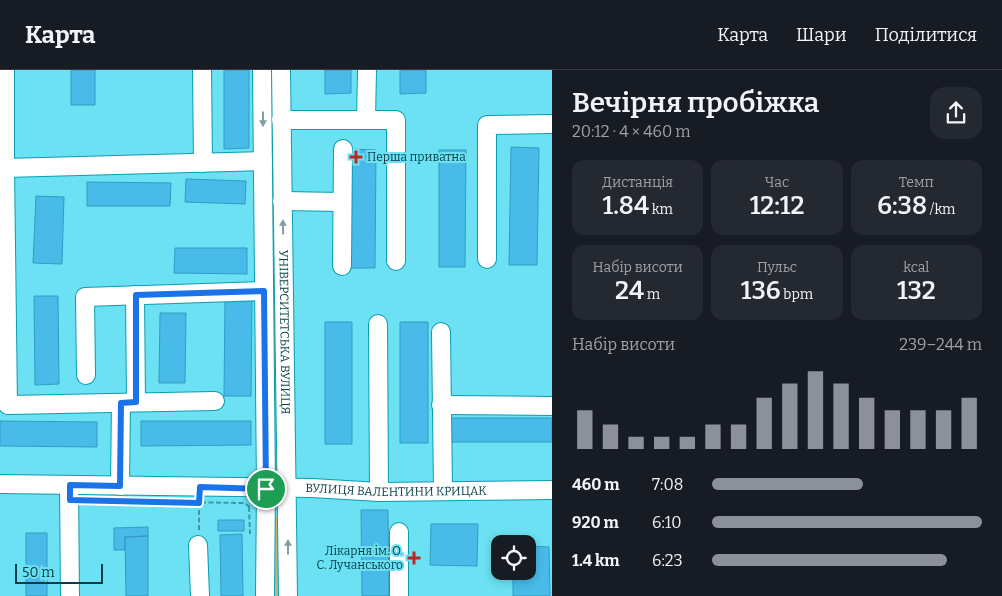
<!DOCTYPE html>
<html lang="uk">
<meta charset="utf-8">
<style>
body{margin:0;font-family:Bitter,serif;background:#242831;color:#f1f3f6;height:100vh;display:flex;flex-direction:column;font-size:19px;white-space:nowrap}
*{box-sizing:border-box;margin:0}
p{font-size:16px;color:#9ea1a6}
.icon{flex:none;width:28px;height:28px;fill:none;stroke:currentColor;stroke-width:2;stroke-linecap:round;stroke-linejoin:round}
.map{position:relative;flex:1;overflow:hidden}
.side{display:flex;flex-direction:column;background:#171b24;width:450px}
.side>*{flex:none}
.buttons{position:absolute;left:491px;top:465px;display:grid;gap:10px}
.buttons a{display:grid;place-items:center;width:45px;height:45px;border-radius:10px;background:#171b24;box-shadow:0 2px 8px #0003;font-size:25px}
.scale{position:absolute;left:15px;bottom:12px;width:88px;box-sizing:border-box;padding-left:5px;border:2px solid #053e45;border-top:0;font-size:14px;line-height:18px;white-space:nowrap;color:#053e45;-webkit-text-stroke:4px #6be1f3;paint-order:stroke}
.pin{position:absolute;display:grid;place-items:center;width:42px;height:42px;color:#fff;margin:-21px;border:2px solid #fff;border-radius:50%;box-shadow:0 1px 5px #0007}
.round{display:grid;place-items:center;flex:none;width:52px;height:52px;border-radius:15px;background:#242831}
.summary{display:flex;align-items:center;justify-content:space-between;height:85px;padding:0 20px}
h1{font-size:28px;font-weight:600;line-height:38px}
.figures{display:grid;grid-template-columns:repeat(3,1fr);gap:8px;height:85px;padding:5px 20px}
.figures div{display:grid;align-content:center;border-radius:12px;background:#242831;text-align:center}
.figures b{font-size:25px;font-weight:600}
.figures small{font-size:14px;font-weight:400}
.figures p{font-size:14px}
.chart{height:140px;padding:10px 20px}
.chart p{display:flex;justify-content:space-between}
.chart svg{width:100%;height:90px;margin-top:5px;stroke:#8c9099;stroke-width:6}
ul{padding:0 20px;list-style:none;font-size:16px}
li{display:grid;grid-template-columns:80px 60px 1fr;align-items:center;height:38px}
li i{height:12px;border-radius:6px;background:#8c9099}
header{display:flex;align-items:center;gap:30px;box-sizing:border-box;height:70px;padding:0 25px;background:#171b24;border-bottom:1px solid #363941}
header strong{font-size:24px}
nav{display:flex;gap:28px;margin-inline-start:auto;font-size:18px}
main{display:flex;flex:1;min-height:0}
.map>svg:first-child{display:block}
.green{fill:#cab277}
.building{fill:#48bbe9;stroke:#349bc3}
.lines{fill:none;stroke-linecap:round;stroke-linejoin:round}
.minor-casing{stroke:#099eaf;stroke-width:20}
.path{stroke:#3e99a6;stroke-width:2;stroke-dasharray:5 2.5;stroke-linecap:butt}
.minor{stroke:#fff;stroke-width:18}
.oneway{fill:#829ea2}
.route-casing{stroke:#fff;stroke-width:10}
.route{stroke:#1a73e8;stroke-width:6}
.poi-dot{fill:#b82922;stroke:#6be1f3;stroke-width:2}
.labels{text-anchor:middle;stroke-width:4;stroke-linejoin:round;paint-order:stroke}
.poi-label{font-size:12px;fill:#053e45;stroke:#6be1f3;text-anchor:start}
.street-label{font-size:12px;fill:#053e45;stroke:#6be1f3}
</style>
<header>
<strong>Карта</strong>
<nav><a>Карта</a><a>Шари</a><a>Поділитися</a></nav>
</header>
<main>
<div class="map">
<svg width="552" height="526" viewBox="0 0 552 526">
<rect width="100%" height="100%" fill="#6be1f3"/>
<path class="green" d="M268,0H276L280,405H273Z
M273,447H281L282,526H274Z"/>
<path class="building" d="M71,0H95V35H71Z
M224,0H249V78L224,79Z
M325,0H351V23L325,24Z
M400,0H426V23L400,24Z
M511,77L539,78L537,195H509Z
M351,79L376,80L375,198H349Z
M439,80H466L465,197H439Z
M186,109L246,111L245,134L185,132Z
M87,112L171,113L170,136H87Z
M36,126L64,127L62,194L33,193Z
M175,178H247V204L174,203Z
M34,226H58L59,314L35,315Z
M225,229L252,230L251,326H224Z
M160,243H186L185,313H159Z
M325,252H352V374H325Z
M400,252H428V373H400Z
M451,348H552V372H451Z
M0,351L97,352V377L0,376Z
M141,351H251V375L141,376Z
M361,440H388L389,526H362Z
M218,450H244V461H218Z
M431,454H478L477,496L430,495Z
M148,457V466L125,467V480H114V458Z
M26,463H47V526H26Z
M242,464L243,526H221L220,465Z
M148,466V526H126L125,467Z
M528,476L549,477L550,526H513V501H528Z"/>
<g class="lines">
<defs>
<g id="minor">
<path d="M5,0V98L263,91"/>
<path d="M202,0L203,93"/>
<path d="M262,0L266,419L265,526"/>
<path id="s1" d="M281,0L288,526"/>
<path d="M281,50H366L367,0"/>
<path d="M366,50H396V191"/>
<path d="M5,98L8,335L215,331"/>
<path d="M282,131L342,132"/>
<path d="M487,189V55L552,54"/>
<path d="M342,196L343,79"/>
<path d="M135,225L136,332"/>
<path d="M378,254L379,422"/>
<path d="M441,262L443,421"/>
<path d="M86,305L85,227L264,221"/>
<path d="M441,335L552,336"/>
<path id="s2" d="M0,414L312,418L379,422L552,420"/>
<path d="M69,415L70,526"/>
<path d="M120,416L121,333"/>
<path d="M198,475L200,526"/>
<path d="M399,526V462"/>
</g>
</defs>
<use href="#minor" class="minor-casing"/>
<path class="path" d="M111,431L244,433L250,437
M249,437L250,464
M199,460V432"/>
<use href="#minor" class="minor"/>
</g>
<defs><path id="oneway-solid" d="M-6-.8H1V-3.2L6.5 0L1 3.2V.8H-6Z" transform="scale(1.25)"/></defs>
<g class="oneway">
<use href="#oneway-solid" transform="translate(263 49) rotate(90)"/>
<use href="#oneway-solid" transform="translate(283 157) rotate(-91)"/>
<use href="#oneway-solid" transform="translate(288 477) rotate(-90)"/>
</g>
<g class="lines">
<defs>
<path id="route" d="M264,221L266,419L200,417L199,433L70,430V415L120,416L121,333L136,332V225Z"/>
</defs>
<use href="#route" class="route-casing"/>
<use href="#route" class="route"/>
</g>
<g class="poi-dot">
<path d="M353.5 79.5h5v5h5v5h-5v5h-5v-5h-5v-5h5z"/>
<path d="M411.5 480.5h5v5h5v5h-5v5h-5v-5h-5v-5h5z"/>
</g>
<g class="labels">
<g class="poi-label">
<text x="367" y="91">Перша приватна</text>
<text x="403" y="485" text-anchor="end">Лікарня ім. О.<tspan x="403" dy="14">С. Лучанського</tspan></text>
</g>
<g class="street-label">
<text dy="4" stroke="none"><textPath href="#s1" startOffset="262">УНІВЕРСИТЕТСЬКА ВУЛИЦЯ</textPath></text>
<text dy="4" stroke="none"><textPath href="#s2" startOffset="396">ВУЛИЦЯ ВАЛЕНТИНИ КРИЦАК</textPath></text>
</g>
</g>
</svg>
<div class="buttons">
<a><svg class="icon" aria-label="locate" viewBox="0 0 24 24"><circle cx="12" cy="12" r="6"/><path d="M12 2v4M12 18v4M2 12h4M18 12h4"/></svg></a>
</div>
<div class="scale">50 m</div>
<div class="pin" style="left:266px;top:419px;background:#1e9e55"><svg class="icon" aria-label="arrive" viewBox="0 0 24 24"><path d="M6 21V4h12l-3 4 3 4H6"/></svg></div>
</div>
<section class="side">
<div class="summary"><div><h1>Вечірня пробіжка</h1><p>20:12 · 4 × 460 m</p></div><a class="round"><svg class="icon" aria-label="share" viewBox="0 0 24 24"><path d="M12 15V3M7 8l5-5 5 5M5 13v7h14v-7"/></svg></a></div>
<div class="figures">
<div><p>Дистанція</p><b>1.84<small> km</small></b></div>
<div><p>Час</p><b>12:12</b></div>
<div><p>Темп</p><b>6:38<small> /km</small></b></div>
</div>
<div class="figures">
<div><p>Набір висоти</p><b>24<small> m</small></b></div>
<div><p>Пульс</p><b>136<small> bpm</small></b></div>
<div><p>kcal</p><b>132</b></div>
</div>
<div class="chart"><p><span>Набір висоти</span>239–244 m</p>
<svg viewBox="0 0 160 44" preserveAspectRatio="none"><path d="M5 44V25M15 44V32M25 44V38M35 44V38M45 44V38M55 44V32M65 44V32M75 44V19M85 44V12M95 44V6M105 44V12M115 44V19M125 44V25M135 44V25M145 44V25M155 44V19"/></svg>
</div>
<ul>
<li><b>460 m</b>7:08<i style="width:56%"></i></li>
<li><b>920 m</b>6:10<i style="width:100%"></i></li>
<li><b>1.4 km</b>6:23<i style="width:87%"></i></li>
</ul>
</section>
</main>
